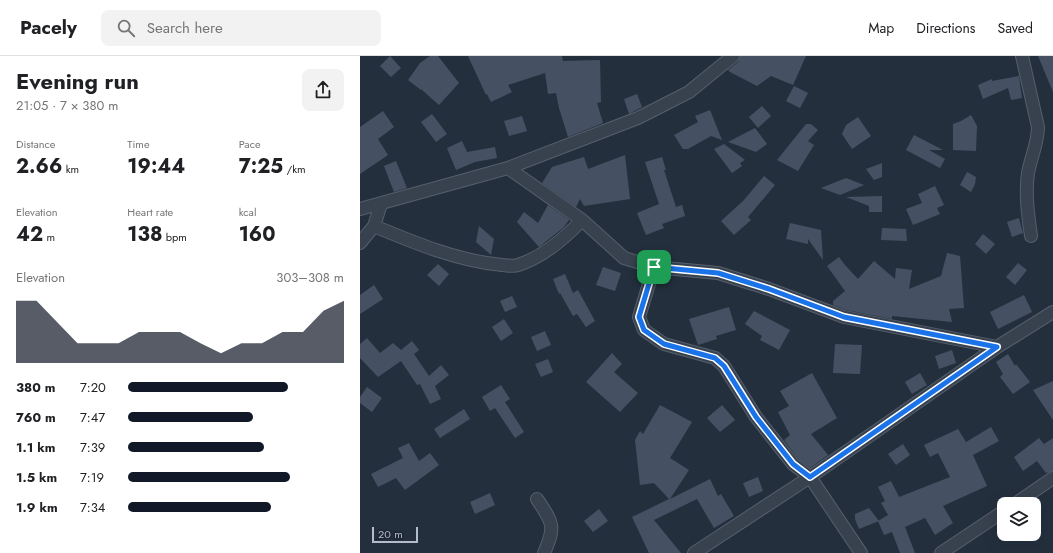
<!DOCTYPE html>
<meta charset="utf-8">
<style>
body{margin:0;font-family:Jost,sans-serif;background:#f2f2f2;color:#202124;height:100vh;display:flex;flex-direction:column;font-size:15px;white-space:nowrap}
*{box-sizing:border-box;margin:0}
p{font-size:13px;color:#757577}
.icon{flex:none;width:22px;height:22px;fill:none;stroke:currentColor;stroke-width:2;stroke-linecap:round;stroke-linejoin:round}
.map{position:relative;flex:1;overflow:hidden}
.sheet{display:flex;flex-direction:column;background:#fff;width:360px}
.sheet>*{flex:none}
.controls{position:absolute;left:637px;top:441px;display:grid;gap:8px}
.controls a{display:grid;place-items:center;width:44px;height:44px;border-radius:8px;background:#fff;box-shadow:0 4px 16px #0002;font-size:20px}
.scale{position:absolute;left:12px;bottom:10px;width:46px;box-sizing:border-box;padding-left:4px;border:2px solid #b4bcc9;border-top:0;font-size:11px;line-height:14px;white-space:nowrap;color:#b4bcc9;-webkit-text-stroke:3px #1d2633;paint-order:stroke}
.pin{position:absolute;display:grid;place-items:center;width:34px;height:34px;color:#fff;margin:-17px;border-radius:8px;box-shadow:0 2px 6px #0006}
.round{display:grid;place-items:center;flex:none;width:42px;height:42px;border-radius:8px;background:#f2f2f2}
.summary{display:flex;align-items:center;justify-content:space-between;height:68px;padding:0 16px}
h1{font-size:22px;font-weight:700;line-height:30px}
.stats{display:grid;grid-template-columns:repeat(3,1fr);gap:6px;height:68px;padding:4px 16px}
.stats div{display:grid;align-content:center}
.stats b{font-size:20px;font-weight:700}
.stats small{font-size:11px;font-weight:400}
.stats p{font-size:11px}
.chart{height:112px;padding:8px 16px}
.chart p{display:flex;justify-content:space-between}
.chart svg{width:100%;height:72px;margin-top:4px;fill:#111827;opacity:.7}
ul{padding:0 16px;list-style:none;font-size:13px}
li{display:grid;grid-template-columns:64px 48px 1fr;align-items:center;height:30px}
li i{height:10px;border-radius:5px;background:#111827}
header{display:flex;align-items:center;gap:24px;box-sizing:border-box;height:56px;padding:0 20px;background:#fff;border-bottom:1px solid #e0e0e0}
header strong{font-size:19px}
nav{display:flex;gap:22px;margin-inline-start:auto;font-size:14px}
.search{width:280px;height:36px;background:#f2f2f2;display:flex;align-items:center;gap:10px;box-sizing:border-box;padding:0 14px;border-radius:8px;color:#757577;font-size:15px}
main{display:flex;flex:1;min-height:0}
.map>svg:first-child{display:block}
.building{fill:#455162}
.lines{fill:none;stroke-linecap:round;stroke-linejoin:round}
.minor-casing{stroke:#565f6c;stroke-width:14}
.minor{stroke:#38414e;stroke-width:12}
.route-casing{stroke:#fff;stroke-width:8}
.route{stroke:#1a73e8;stroke-width:5}
</style>
<header>
<strong>Pacely</strong>
<div class="search"><svg class="icon" aria-label="search" viewBox="0 0 24 24"><circle cx="10" cy="10" r="6"/><path d="M15 15l6 6"/></svg>Search here</div>
<nav><a>Map</a><a>Directions</a><a>Saved</a></nav>
</header>
<main>
<section class="sheet">
<div class="summary"><div><h1>Evening run</h1><p>21:05 · 7 × 380 m</p></div><a class="round"><svg class="icon" aria-label="share" viewBox="0 0 24 24"><path d="M12 15V3M7 8l5-5 5 5M5 13v7h14v-7"/></svg></a></div>
<div class="stats">
<div><p>Distance</p><b>2.66<small> km</small></b></div>
<div><p>Time</p><b>19:44</b></div>
<div><p>Pace</p><b>7:25<small> /km</small></b></div>
</div>
<div class="stats">
<div><p>Elevation</p><b>42<small> m</small></b></div>
<div><p>Heart rate</p><b>138<small> bpm</small></b></div>
<div><p>kcal</p><b>160</b></div>
</div>
<div class="chart"><p><span>Elevation</span>303–308 m</p>
<svg viewBox="0 0 160 44" preserveAspectRatio="none"><path d="M0 44V6L10 6L20 19L30 32L40 32L50 32L60 25L70 25L80 25L90 32L100 38L110 32L120 32L130 25L140 25L150 12L160 6V44z"/></svg>
</div>
<ul>
<li><b>380 m</b>7:20<i style="width:74%"></i></li>
<li><b>760 m</b>7:47<i style="width:58%"></i></li>
<li><b>1.1 km</b>7:39<i style="width:63%"></i></li>
<li><b>1.5 km</b>7:19<i style="width:75%"></i></li>
<li><b>1.9 km</b>7:34<i style="width:66%"></i></li>
</ul>
</section>
<div class="map">
<svg width="693" height="497" viewBox="0 0 693 497">
<rect width="100%" height="100%" fill="#242f3e"/>
<path class="building" d="M30,0L41,12L31,21L20,10Z
M70,0H78L99,27L79,49L61,33V34L48,24L60,7Z
M108,0H202L203,5L240,4L241,46L237,47L243,67L208,81L199,52L196,37L188,38L185,17L148,29L152,36L131,46L127,38L126,39Z
M380,0H446L433,29L411,20L397,30L370,16L368,14L378,6Z
M678,0H693V36Z
M659,20L662,42L651,44L648,32L623,43L618,29L632,23V25Z
M434,30L448,37L440,52L426,45Z
M277,38L282,51L269,58L264,43Z
M402,50L411,60L398,72L389,61Z
M350,54L362,84L351,80L328,93H323L314,79L338,66L335,60Z
M23,55L34,71L18,83L28,99L0,118V71Z
M72,58L87,78L76,86L61,66Z
M611,59L617,70L616,95L593,94V68L601,65Z
M162,60L167,75L149,80L144,65Z
M498,61L511,80L492,93L482,78L486,69Z
M446,68H451L458,74L448,85L454,89L438,115L417,104Z
M395,72L407,88L396,96L368,86Z
M554,79L583,94H569L585,103L580,112L546,94Z
M102,85L107,96L135,91L137,102L115,106L96,114L87,92Z
M364,88L385,104L380,107L382,110L372,117L354,93Z
M265,99L270,143L224,150L220,143L216,151L182,127L192,111L224,101L228,113Z
M302,101L306,114H304L316,151L322,149L325,160L302,168L304,172L286,179L277,157L299,148L285,106Z
M36,105L47,132L34,136L24,110Z
M522,107V121L514,124L506,113Z
M607,116L616,121L615,128L611,136L600,129Z
M404,120L415,129L388,161L391,164L374,179L361,165L384,144Z
M486,122L504,129L480,139L461,132Z
M575,130L584,149L577,152L580,158L553,169L546,153L562,147L558,138Z
M522,140V156H509V150L486,141Z
M188,149L209,164L203,172L179,191L157,166L164,156L178,167Z
M659,162L663,177L652,181L647,166Z
M430,167L461,174L463,204L448,183V188L426,183Z
M119,170L134,183L131,199L116,186Z
M522,172L546,173L547,185L521,184Z
M623,178L635,188L626,198L615,188Z
M587,197L600,200L604,252L589,253L592,266L532,260V263L486,254L473,249V245L485,235L467,210L479,201L485,209L498,223L514,205L535,223L536,212L552,214L549,233L581,220Z
M658,207L667,214L655,229L646,221Z
M78,208L89,218L79,230L67,219Z
M243,211L261,217L255,235L236,229Z
M205,218L213,237L218,234L235,265L226,271L217,258L213,260L200,237L199,238L193,223Z
M14,229L23,243L0,258V239Z
M664,239L672,256L638,273L630,256Z
M152,240L157,251L145,256L140,245Z
M369,251L376,274L356,280L357,283L338,289L329,263Z
M394,255L430,274L419,294L400,284L402,280L385,268Z
M144,263L153,277L141,285L132,271Z
M185,275L191,289L177,295L171,281Z
M7,282L20,297L33,287L41,294L52,285L59,294L54,298L69,320L81,309L89,319L75,330L81,343L70,348L60,328L57,329L41,305L18,321L0,302V288Z
M475,288L502,289L500,318L473,317Z
M592,294L596,307L579,313L575,300Z
M252,297L262,308L254,316L278,337L260,356L226,326Z
M648,298L655,310L656,308L670,326L653,338L640,321L643,318L636,306Z
M188,303L193,316L181,321L175,308Z
M452,317L477,362L451,378L468,399L450,412L438,403L424,384L430,379L418,356L429,350L420,335Z
M560,317L567,329L552,338L545,326Z
M693,325V364L673,334Z
M141,329L150,343L145,346L164,376L155,382L135,352L130,355L122,341Z
M7,331L22,342L12,356L0,347V341Z
M300,349L332,366L310,402L329,414L310,443L350,423L358,440L361,438L374,460L354,472L337,443L294,464L321,497H289L272,461L309,443L294,427L280,429L275,384L280,375L283,378Z
M362,349L375,364L360,376L347,362Z
M104,353L110,363L80,382L74,373Z
M631,371L639,385L613,399L627,430L583,450L593,467L575,479L565,462L545,471L555,497H540L532,476L524,479L518,465L528,459L521,447L525,445L518,431L531,425L539,441L590,421L578,397L570,401L564,389L598,373L606,386Z
M679,382L684,388L693,382V415L686,417L677,405L663,415L654,401Z
M49,387L59,405L70,397L79,409L45,434L36,422L18,431L11,418L43,402L38,392Z
M543,388L550,399L536,409L528,398Z
M398,421L403,435L389,441L383,427Z
M130,437L135,449L115,458L110,446Z
M509,452L519,465L499,473L495,463V458Z
M239,453L248,465L233,476L224,465Z"/>
<g class="lines">
<defs>
<path id="minor" d="M662,0L678,71C678,87 671,101 668,117C665,138 668,159 671,180
M148,112L222,164L264,202L294,211L358,217L409,233L484,261L637,291
M0,153L148,112L278,62L329,36L373,0
M14,170C55,187 98,205 142,209C147,209 153,211 158,209C183,201 204,183 222,164
M0,187L14,170L21,148
M294,211L279,261L284,274L304,288L355,302L364,310L396,361L433,408L450,421L501,497
M177,443C193,467 196,470 184,497
M655,448L693,422
M334,497L450,421L637,291L693,256
M581,497L644,455"/>
</defs>
<use href="#minor" class="minor-casing"/>
<use href="#minor" class="minor"/>
</g>
<g class="lines">
<defs>
<path id="route" d="M294,211L358,217L409,233L484,261L637,291L450,421L433,408L396,361L364,310L355,302L304,288L284,274L279,261Z"/>
</defs>
<use href="#route" class="route-casing"/>
<use href="#route" class="route"/>
</g>
</svg>
<div class="controls">
<a><svg class="icon" aria-label="layers" viewBox="0 0 24 24"><path d="M12 4l9 5-9 5-9-5zM3 14l9 5 9-5"/></svg></a>
</div>
<div class="scale">20 m</div>
<div class="pin" style="left:294px;top:211px;background:#1e9e55"><svg class="icon" aria-label="arrive" viewBox="0 0 24 24"><path d="M6 21V4h12l-3 4 3 4H6"/></svg></div>
</div>
</main>
